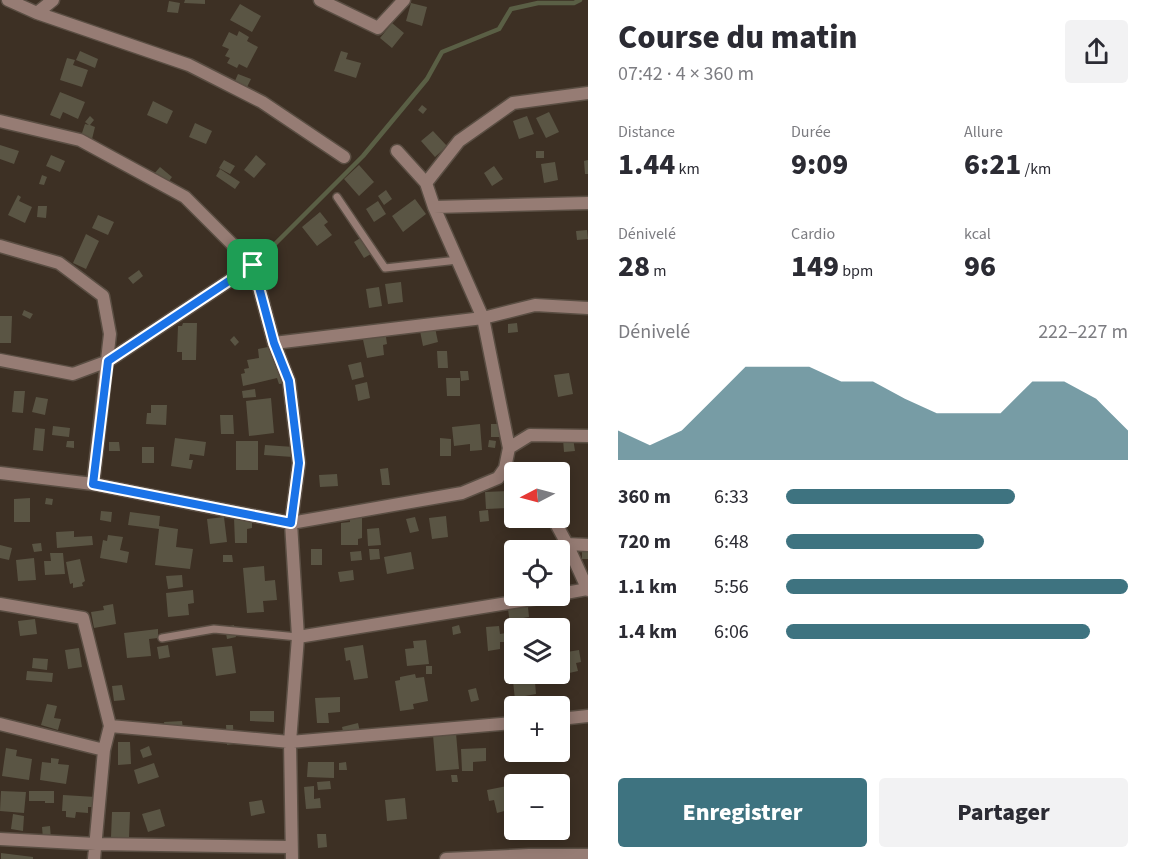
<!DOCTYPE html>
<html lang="fr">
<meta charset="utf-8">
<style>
body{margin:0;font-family:"Source Sans 3",sans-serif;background:#f2f2f3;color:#2b2b33;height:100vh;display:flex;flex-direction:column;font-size:22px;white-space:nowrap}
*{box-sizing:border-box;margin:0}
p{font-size:20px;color:#7c7c81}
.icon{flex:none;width:33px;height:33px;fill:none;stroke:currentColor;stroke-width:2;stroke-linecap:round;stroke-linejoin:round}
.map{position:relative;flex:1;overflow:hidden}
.sheet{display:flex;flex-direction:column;background:#fff;width:570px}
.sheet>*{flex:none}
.needle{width:39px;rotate:264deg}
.fabs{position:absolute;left:504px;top:462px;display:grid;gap:12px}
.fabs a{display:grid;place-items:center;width:66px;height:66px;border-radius:6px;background:#fff;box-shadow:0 3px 15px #0003;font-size:30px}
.pin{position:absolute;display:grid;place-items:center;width:51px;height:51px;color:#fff;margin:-26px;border-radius:12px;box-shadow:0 3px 9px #0006}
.round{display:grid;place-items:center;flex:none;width:63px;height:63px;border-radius:6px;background:#f2f2f3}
.headline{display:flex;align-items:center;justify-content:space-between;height:102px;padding:0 30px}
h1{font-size:33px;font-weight:800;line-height:45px}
.metrics{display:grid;grid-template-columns:repeat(3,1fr);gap:9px;height:102px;padding:6px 30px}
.metrics div{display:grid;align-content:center}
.metrics b{font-size:30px;font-weight:800}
.metrics small{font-size:16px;font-weight:400}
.metrics p{font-size:16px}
.chart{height:168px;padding:12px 30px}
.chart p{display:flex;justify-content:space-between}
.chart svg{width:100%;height:108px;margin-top:6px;fill:#3e7380;opacity:.7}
.primary-button{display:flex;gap:12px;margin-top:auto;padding:12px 30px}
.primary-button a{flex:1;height:69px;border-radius:6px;background:#3e7380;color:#fff;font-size:24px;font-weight:800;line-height:69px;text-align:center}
.primary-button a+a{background:#f2f2f3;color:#2b2b33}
ul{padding:0 30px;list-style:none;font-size:20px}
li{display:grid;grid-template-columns:96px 72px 1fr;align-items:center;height:45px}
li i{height:15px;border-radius:8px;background:#3e7380}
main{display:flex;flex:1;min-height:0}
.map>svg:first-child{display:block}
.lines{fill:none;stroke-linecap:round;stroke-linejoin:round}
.stream{stroke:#5a5f45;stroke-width:4.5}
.building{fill:#5a5544}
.lane-casing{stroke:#5a4e43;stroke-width:10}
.street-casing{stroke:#5a4e43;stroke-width:15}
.lane{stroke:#967c74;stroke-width:7}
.street{stroke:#967c74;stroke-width:12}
.route-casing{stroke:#fff;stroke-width:12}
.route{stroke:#1a73e8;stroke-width:8}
</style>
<main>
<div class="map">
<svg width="588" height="859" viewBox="0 0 588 859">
<rect width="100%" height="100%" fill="#3d3024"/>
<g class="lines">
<path class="stream" d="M265,254L363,156L427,79L442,52L499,29L511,9L538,3H574L580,0"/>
</g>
<path class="building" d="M185,0H205V4L184,3Z
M169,1L180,3L178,13L167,12Z
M411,3L427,7L422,26L406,21Z
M240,4L261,16L252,32L230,20Z
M392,23L404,33L392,48L380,38Z
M239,31L249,37L247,41L258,47L247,68L239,64L237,68L227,63L230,58L225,56L229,49L222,46L229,32L237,36Z
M80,51L98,59L95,68L76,60Z
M341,51L348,53L346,59L361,63L356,78L334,71Z
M67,58L75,60L73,65L88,70L82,87L60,80Z
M238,74L251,79L246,89L234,83Z
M60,92L85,102L78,119L63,112L60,119L50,115Z
M153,101L173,111L167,124L147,115Z
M422,105L427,109L423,114L418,110Z
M549,112L559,132L546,138L536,118Z
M90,116L94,120L90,125L95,127L92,139L81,136L85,124L89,125L85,122Z
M527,116L534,134L519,139L513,121Z
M195,123L212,131L206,144L189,137Z
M433,131L447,146L435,157L421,141Z
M0,145L19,151L14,164L0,159Z
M536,151H544V158H536Z
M51,155L65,161L60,172L46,166Z
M256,155L266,164L254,178L244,170Z
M224,160L235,166L230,174L219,168Z
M588,160V174H585L584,161Z
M555,162L558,180L544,183L541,164Z
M359,165L374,182L359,196L344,179Z
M494,166L503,179L492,186L484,173Z
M160,167L172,177L167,184L154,174Z
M220,169L240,182L235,189L216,176Z
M42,175L47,177L44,185L39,184Z
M386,190L392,199L384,205L378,196Z
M18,195L21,197L19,201L32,207L25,223L8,215Z
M415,199L426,214L403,232L392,216Z
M378,201L386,214L374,222L366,209Z
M38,206H47L46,218L37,217Z
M320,212L328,222L324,225L332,235L317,246L302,227Z
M98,215L114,222L108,235L92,228Z
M587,230L588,239L577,240L576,231Z
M86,234L99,241L86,269L73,263Z
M365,235L376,251L364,258L354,242Z
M139,270L143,276L133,284L128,278Z
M401,282L403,302L388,304L385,284Z
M379,287L382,306L369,308L366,289Z
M24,310L33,314L30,319L22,315Z
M0,316H12L11,343H0Z
M183,323H197L196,360H182V352H177L178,326H182Z
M434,323L438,342L423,346L419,326Z
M517,323L518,332L508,333V324Z
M385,330L387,344L383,345L384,355L367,358L362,335Z
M234,336L239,342L235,346L230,340Z
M273,346L278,372L290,370L292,382L279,384L277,378L243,386L241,374L245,373L244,369L249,368L247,360L259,358L258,349Z
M437,351H447L448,368H438Z
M361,362L364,377L352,380L348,365Z
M460,371H468L469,380L461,381Z
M569,373L573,394L558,397L554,375Z
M446,378H460V396H447Z
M367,382L370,398L358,401L355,385Z
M255,389L256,397L243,398L242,391Z
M14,391H25L23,413L12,412Z
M36,397L48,399L45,415L32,412Z
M271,398L274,433L249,436L246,401Z
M151,405H167L166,425L146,424L147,413H151Z
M220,415H233L234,434H221Z
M480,424L482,450L470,451V444L454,446L452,427Z
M491,424H501L500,437H491Z
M53,426L70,428L69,437L52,435Z
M35,428L45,429L43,451L33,450Z
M175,438L206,442L204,456L190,454L189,460H193L191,469L171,466Z
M440,438L451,439V456H440Z
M573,438L575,451L564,452L563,439Z
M489,440L496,441L495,448L488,447Z
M67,441H74V448L66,447Z
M236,441H258V470H236Z
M109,442H119L120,451H109Z
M265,445L294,447L293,457L264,455Z
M142,447H154V463H142Z
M388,468L390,485H382L380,469Z
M337,474L338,486L320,487L319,475Z
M508,491V508L486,509L485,492Z
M30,498V522H14V499Z
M46,498L53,499L52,505L45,504Z
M488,510L489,521L480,522L479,511Z
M101,511L112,512L111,522L100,520Z
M130,512L160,516L159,526L178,529L176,547L193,549L190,569L155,565L159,529L128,525Z
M446,516L448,537L432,539L429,518Z
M224,517L227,542L210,544L207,519Z
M252,517V528L247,529V543H235L234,518Z
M350,517H362V538L358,539V545H341V523L350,522Z
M415,517L419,531L410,533L406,519Z
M379,528L381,545L368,546L367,529Z
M74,531V537L92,536L93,545L57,548L56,532Z
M108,535L123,537L120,550L129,552L127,563L100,558L103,540L107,541Z
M551,540L554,550H533L531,545Z
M41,543L42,551L34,552L32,544Z
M0,545L12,548L9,560L0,558Z
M311,549H322V565H311Z
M369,549H379L380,559L370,560Z
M582,550H588V559H582Z
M361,551L362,560L351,561L350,552Z
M411,552L414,569L387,574L384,557Z
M50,553H63L65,574L45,575L44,561H51Z
M223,555H232L233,562H223Z
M34,558L36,580L18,581L16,560Z
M80,559L85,581L82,583L83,586L73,588V583L70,584L66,562Z
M264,566L265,581L275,580L277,600L263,601L264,612L247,613L243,568Z
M353,570L354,580L340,582L338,572Z
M182,575L183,587L168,589L166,576Z
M193,590L194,603L188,604L189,615L168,617L166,593Z
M113,604L116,624L94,628L91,612L104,610L103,606Z
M528,607L529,617L523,618L525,628H514V632H511L508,609Z
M35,619L37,634L20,636L18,621Z
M234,625L236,637L227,639L225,627Z
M459,625L461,633L453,635L452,627Z
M499,626L500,634L506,633V642H500V649L488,651L486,627Z
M158,629V638L149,639L151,656L127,658L124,633Z
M426,640L429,664L407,666L405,649L414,648L413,641Z
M168,645L170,657L159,659L157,647Z
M363,645L368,678L354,680L350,660L346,661L344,648Z
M232,646L236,673L216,676L212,648Z
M79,648L82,667L68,669L65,650Z
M579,650L581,662L576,663L578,671L565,674L561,653Z
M33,658L48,659L47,670L32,668Z
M426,666H432V674H426Z
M27,671L53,673L52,682L26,680Z
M415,674L416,678L424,677L428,701L413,704L414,709L400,711L395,681L400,680V677Z
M524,680V684L535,682L536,694L525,696L526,699L515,700L513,681Z
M122,685L125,700L114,701L112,686Z
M476,688L479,700L471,702L468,690Z
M340,697V712L328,713L329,723H317L315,698Z
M47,704L57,706L54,718L61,719L58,730L41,725Z
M250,711H274V722L250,721Z
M182,721L183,729H165L164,722Z
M358,723L360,732L344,736L342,727Z
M226,725H233L234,744L227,745Z
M456,733L459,769L436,771L433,735Z
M118,742H130L131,764L118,765Z
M149,746L152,755L143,758L140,750Z
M6,748L17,750L16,756L32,759L29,780L2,776Z
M486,748V761L473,762V771H462L461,749Z
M51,758L59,759L58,764L69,765L66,784L40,780L42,762L51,763Z
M308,762H334V778L307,777Z
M346,762L347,770H339V763Z
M154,763L159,777L138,784L134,770Z
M451,775H457L458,782H452Z
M330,781L331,789L318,790L317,782Z
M314,786V799L320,798L321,808L306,809L304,787Z
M507,786L512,809L497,813L494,800L489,801L487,790Z
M1,791L26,792L24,813L0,811Z
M29,791H54V803H45V801H29Z
M63,795L96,797V807H88V813L76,812L75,818L66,817V811H62Z
M405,798L407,819L387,821L385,800Z
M262,800L265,813L251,816L249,802Z
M160,809L165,826L148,832L142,814Z
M112,812H130L129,838L111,837Z
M13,814L24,816L23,831L11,829Z
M50,826L51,839H43L42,827Z
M317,834H326L327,847L318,848Z
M1,853L33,857V859H1Z"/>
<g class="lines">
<defs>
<path id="lane" d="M337,197L385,268L458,260
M162,638L214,629L298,637"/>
<path id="street" d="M8,0L37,13L189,65L262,102L344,157
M320,0L378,28L404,0
M37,13L53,0
M0,121L80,140L185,197L253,265L274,343L289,381L299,463L291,523L298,637L290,742L292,859
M426,183L459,141L513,103L588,93
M434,207L588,203
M0,246L59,263L103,296L110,334L93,484
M274,343L483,318L434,207L426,183L397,151
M0,360L73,374L108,361L253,265
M509,448L483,318L535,305L588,308
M0,473L93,484L291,523L462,493L498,478L505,468L509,448L530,435L588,436
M553,518L567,544L588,590
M567,544L588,545
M560,594L588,589
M0,604L83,618L110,726L104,750L94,859
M298,637L551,596
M560,719L588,716
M0,724L104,750
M110,726L290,742L514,723
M0,839L96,844L291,847
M446,859L529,855H588"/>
</defs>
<use href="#lane" class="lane-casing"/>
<use href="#street" class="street-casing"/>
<use href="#lane" class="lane"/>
<use href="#street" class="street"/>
</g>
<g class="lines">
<defs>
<path id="route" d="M253,265L274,343L289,381L299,463L291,523L93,484L108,361Z"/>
</defs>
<use href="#route" class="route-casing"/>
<use href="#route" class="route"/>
</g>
</svg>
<div class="fabs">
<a><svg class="needle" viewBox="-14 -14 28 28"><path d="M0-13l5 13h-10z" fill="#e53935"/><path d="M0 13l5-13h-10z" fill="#7c7c81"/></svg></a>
<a><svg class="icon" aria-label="locate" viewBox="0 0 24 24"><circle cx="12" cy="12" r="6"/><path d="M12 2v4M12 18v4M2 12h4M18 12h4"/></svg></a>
<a><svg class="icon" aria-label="layers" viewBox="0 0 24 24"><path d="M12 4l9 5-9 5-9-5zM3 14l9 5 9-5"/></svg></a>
<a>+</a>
<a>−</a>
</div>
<div class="pin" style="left:253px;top:265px;background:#1e9e55"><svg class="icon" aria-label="arrive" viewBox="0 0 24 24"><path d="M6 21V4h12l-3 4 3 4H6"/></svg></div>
</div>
<section class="sheet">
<div class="headline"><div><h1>Course du matin</h1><p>07:42 · 4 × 360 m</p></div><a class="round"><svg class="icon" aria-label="share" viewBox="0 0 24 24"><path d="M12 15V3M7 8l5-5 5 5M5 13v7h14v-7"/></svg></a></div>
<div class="metrics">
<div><p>Distance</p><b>1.44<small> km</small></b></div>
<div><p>Durée</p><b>9:09</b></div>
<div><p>Allure</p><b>6:21<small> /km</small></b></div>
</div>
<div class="metrics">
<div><p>Dénivelé</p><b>28<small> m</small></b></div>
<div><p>Cardio</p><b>149<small> bpm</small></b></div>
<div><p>kcal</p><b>96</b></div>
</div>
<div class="chart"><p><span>Dénivelé</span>222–227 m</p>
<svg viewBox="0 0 160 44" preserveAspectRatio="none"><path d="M0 44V32L10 38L20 32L30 19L40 6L50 6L60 6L70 12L80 12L90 19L100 25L110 25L120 25L130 12L140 12L150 19L160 32V44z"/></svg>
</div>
<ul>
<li><b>360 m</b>6:33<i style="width:67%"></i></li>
<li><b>720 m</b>6:48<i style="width:58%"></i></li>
<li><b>1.1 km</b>5:56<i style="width:100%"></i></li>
<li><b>1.4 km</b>6:06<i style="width:89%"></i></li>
</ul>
<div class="primary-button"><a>Enregistrer</a><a>Partager</a></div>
</section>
</main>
